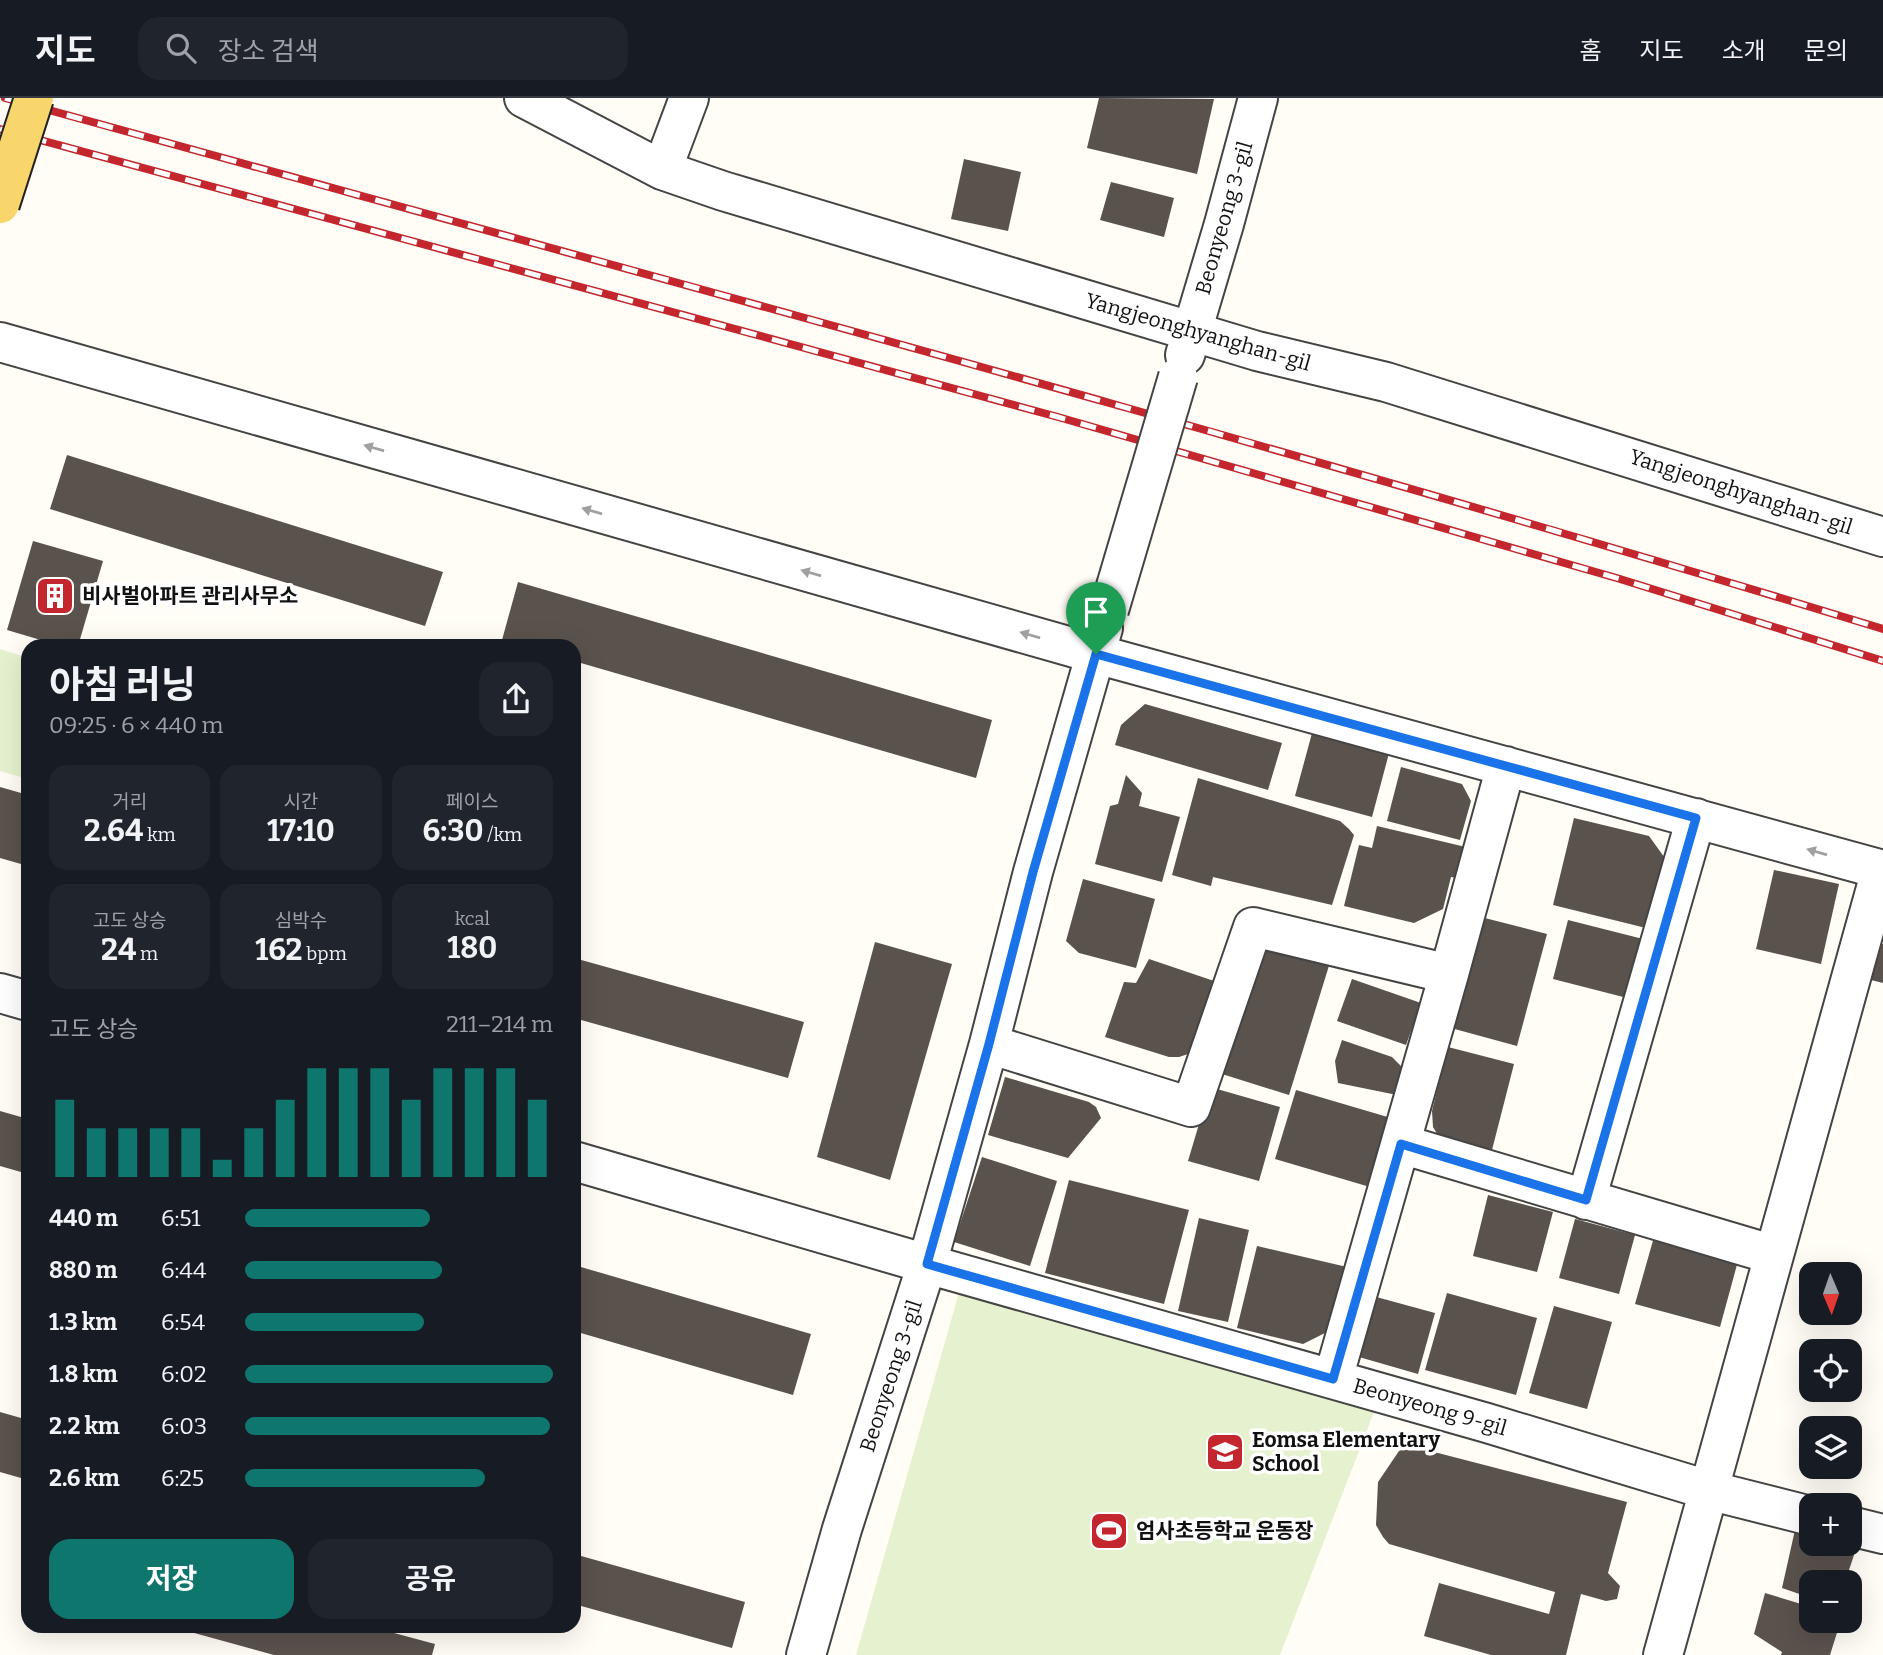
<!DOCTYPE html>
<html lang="ko">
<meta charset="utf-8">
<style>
body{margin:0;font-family:Bitter,"Noto Sans KR",serif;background:#20242c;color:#f1f3f6;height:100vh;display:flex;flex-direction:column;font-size:26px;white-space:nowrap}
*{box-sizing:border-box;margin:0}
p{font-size:23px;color:#9ea1a6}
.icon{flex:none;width:38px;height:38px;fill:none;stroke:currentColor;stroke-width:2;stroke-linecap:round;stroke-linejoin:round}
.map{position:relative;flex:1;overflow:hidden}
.drawer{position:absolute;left:21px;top:541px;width:560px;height:994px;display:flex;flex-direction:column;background:#171b24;border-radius:21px;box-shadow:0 7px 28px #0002}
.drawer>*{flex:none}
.needle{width:46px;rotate:178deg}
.controls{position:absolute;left:1799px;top:1164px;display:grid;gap:14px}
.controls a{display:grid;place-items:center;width:63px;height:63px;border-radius:14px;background:#171b24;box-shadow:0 7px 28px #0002;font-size:35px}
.pin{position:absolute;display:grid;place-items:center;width:60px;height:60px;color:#fff;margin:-72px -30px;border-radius:50% 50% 50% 0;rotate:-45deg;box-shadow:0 0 7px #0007}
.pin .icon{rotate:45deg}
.round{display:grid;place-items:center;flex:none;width:74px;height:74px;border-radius:21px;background:#20242c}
.head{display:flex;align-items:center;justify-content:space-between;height:119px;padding:0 28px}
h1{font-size:38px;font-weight:700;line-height:52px}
.figures{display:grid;grid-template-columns:repeat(3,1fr);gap:10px;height:119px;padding:7px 28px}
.figures div{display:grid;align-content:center;border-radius:18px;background:#20242c;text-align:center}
.figures b{font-size:30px;font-weight:700}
.figures small{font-size:19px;font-weight:400}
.figures p{font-size:19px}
.chart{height:196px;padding:14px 28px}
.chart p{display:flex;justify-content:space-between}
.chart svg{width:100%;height:126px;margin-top:7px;stroke:#0f766e;stroke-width:6}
.action{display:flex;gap:14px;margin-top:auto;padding:14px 28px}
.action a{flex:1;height:80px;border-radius:21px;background:#0f766e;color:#fff;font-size:28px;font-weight:700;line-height:80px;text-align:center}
.action a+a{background:#20242c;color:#f1f3f6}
ul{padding:0 28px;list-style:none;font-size:23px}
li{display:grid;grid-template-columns:112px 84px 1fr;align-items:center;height:52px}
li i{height:18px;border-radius:9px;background:#0f766e}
header{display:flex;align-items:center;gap:42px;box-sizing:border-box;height:98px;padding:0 35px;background:#171b24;border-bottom:2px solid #363941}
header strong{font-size:33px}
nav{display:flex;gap:38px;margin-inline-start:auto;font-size:24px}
.search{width:490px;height:63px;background:#20242c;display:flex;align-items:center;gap:18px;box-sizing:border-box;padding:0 24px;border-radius:21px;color:#9ea1a6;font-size:26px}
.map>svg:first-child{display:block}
.pitch{fill:#e6f2cf}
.building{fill:#5a524d}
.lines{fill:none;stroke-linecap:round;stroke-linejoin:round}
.minor-casing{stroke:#444;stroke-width:42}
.minor{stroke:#fff;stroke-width:38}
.rail-casing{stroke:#c4262e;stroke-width:8}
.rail{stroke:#fff;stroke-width:5;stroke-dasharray:16;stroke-linecap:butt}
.minor-bridge-casing{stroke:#444;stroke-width:42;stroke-linecap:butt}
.major-bridge-casing{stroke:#222;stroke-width:42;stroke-linecap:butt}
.minor-bridge{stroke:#fff;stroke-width:38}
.major-bridge{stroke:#f9d66b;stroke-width:38}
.oneway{fill:#a0a0a0}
.route-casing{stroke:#fff;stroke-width:14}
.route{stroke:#1a73e8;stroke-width:9}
.labels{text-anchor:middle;stroke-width:7;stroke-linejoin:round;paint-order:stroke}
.street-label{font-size:21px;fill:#111;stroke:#fff}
.poi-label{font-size:21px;font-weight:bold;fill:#111;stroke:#fff;text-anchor:start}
</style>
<header>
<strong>지도</strong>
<div class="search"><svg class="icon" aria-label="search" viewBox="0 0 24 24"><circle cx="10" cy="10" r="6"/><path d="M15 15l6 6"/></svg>장소 검색</div>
<nav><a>홈</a><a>지도</a><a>소개</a><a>문의</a></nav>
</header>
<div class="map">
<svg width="1883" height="1557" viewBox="0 0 1883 1557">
<rect width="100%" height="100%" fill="#fffdf5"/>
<path class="pitch" d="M0,551L28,560V681L0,673Z
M960,1191L1376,1309L1280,1557H856Z"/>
<path class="building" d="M1099,0L1214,1L1197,76L1087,50Z
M964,61L1021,74L1008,133L951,121Z
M1111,84L1174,100L1164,139L1100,122Z
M67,357L443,474L425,528L50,411Z
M33,443L103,463L78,548H61L7,532Z
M518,484L992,622L976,680L574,563V548H523L502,542Z
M1145,606L1282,645L1268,692L1115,647L1121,627Z
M1315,624L1392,644L1372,719L1295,698Z
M1401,669L1462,686L1471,703L1460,742L1387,723Z
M1126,677L1142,695L1139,708L1180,719L1162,784L1095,766L1110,708L1118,706Z
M1198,680L1340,723L1349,731L1354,737L1332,807L1213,779L1211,788L1172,777Z
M0,689L28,697V768L0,760Z
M1574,720L1649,738L1667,763L1650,831L1553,807Z
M1377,728L1470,750L1462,781L1451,779L1443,811L1414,825L1344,808L1359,747L1372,750Z
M1774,772L1839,786L1821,866L1756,851Z
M1083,781L1155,801L1136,870L1079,855L1066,843Z
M1473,817L1547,836L1517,948L1451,930Z
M1568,822L1647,842L1631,901L1553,881Z
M1265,837L1332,858L1289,997L1222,976Z
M875,844L952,866L890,1082L817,1059Z
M1882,846H1883V885L1871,882Z
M574,860L804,924L788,980L574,920Z
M1149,861L1223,886L1191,955L1179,959H1169L1105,939L1124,884L1136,885Z
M1352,881L1421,905L1406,947L1337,923Z
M1342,942L1392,959L1403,970L1397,997L1338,985L1335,963Z
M1448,949L1514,966L1492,1052L1439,1039L1433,1029L1432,1013Z
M1005,979L1089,1004L1096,1009L1101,1020L1068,1060L988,1037Z
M1210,989L1280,1009L1259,1083L1188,1063Z
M1296,992L1391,1020L1370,1089L1275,1061Z
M0,1013L28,1021V1076L0,1068Z
M982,1059L1057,1083L1030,1168L954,1144Z
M1069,1082L1189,1112L1164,1206L1045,1175Z
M1488,1097L1553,1114L1537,1174L1473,1158Z
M1199,1120L1249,1132L1228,1224L1178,1213Z
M1575,1121L1635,1137L1619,1196L1559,1180Z
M1654,1139L1738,1163L1720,1229L1635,1206Z
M1257,1148L1347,1169L1331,1232L1303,1246L1237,1230Z
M574,1167L811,1236L793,1297L574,1233Z
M1447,1195L1537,1220L1516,1297L1425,1272Z
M1369,1197L1435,1215L1418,1276L1352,1257Z
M1554,1208L1612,1224L1587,1311L1529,1295Z
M0,1314L28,1322V1382L0,1374Z
M1411,1348L1627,1404L1608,1475L1620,1488L1617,1501L1606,1503L1581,1496L1566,1557H1491L1424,1538L1439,1485L1549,1516L1555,1494L1389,1446L1383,1439L1376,1427L1378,1384L1399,1353Z
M1797,1423L1811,1427V1446H1848L1854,1457L1845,1484H1811V1500L1782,1490Z
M574,1456L745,1504L732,1550L574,1506Z
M1765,1495L1811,1509V1522H1841L1830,1557H1781L1782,1554L1754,1536Z
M177,1528H368L435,1546L432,1557H274L176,1530Z"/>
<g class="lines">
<defs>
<path id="minor" d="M524,0L662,72L723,93L1257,253L1386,284L1883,439
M662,72L689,0
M0,244L1096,556L1883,772
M1185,257L1224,126L1258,0
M0,895L28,903
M989,946L1191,1009L1253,829L1449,876
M1401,1046L1774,1157
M574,1063L927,1166L1487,1325L1708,1392L1811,1418
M1586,1102L1696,720
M1333,1281L1449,876L1506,668
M1850,1428L1883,1436
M806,1557L842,1431L927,1166L989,946L1033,774L1103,530
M1663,1557L1881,772"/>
</defs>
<use href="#minor" class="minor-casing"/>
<use href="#minor" class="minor"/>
<defs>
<path id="rail" d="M5,0C632,173 1261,341 1883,531
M0,31L1058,319L1620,481L1883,563"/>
</defs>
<use href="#rail" class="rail-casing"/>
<use href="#rail" class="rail"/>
<defs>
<path id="minor-bridge" d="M1109,512L1178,279"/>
<path id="major-bridge" d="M0,106L34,0"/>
</defs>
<use href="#minor-bridge" class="minor-bridge-casing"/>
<use href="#major-bridge" class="major-bridge-casing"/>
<use href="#minor-bridge" class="minor-bridge"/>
<use href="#major-bridge" class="major-bridge"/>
</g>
<defs><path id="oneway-solid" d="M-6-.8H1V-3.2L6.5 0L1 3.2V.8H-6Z" transform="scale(1.75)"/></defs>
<g class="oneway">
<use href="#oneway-solid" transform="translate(374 350) rotate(-164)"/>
<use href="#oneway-solid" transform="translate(592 413) rotate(-164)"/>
<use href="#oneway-solid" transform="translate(811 475) rotate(-164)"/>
<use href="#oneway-solid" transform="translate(1030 537) rotate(-164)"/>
<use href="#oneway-solid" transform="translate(1817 754) rotate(-164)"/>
</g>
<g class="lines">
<defs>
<path id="route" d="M1096,556L1696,720L1586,1102L1401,1046L1333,1281L927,1166L989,946L1033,774Z"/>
</defs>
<use href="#route" class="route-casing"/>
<use href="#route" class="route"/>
</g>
<defs>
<symbol id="building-square" viewBox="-11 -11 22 22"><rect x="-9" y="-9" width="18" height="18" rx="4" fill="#c4262e" stroke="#fff"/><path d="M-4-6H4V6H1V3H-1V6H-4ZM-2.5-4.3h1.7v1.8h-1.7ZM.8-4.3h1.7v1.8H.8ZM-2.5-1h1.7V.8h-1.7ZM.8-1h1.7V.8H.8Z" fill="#fff"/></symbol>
<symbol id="school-square" viewBox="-11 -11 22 22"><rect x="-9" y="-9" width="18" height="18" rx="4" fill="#c4262e" stroke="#fff"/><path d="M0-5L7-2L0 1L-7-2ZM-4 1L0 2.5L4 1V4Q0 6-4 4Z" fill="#fff"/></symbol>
<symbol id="stadium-square" viewBox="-11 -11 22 22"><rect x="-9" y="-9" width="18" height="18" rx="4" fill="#c4262e" stroke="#fff"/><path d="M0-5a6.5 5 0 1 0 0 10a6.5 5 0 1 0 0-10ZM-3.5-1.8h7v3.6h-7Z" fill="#fff"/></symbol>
</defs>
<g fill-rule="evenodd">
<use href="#building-square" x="33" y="476" width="44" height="44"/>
<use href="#school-square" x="1203" y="1332" width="44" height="44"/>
<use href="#stadium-square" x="1087" y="1411" width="44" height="44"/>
</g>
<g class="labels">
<g class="street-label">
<text transform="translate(1224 120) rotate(-74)" y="7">Beonyeong 3-gil</text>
<text transform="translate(1198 234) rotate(16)" y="7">Yangjeonghyanghan-gil</text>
<text transform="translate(1741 394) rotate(18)" y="7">Yangjeonghyanghan-gil</text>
<text transform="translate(891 1278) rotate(-72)" y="7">Beonyeong 3-gil</text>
<text transform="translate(1430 1309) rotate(16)" y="7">Beonyeong 9-gil</text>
</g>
<g class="poi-label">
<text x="82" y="505">비사벌아파트 관리사무소</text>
<text x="1252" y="1349">Eomsa Elementary<tspan x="1252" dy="24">School</tspan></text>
<text x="1136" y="1440">엄사초등학교 운동장</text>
</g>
</g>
</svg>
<div class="controls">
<a><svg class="needle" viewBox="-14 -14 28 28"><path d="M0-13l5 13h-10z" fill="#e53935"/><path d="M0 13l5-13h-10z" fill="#9ea1a6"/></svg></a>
<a><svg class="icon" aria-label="locate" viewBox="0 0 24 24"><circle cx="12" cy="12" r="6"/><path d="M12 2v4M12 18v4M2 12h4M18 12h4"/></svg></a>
<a><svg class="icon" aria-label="layers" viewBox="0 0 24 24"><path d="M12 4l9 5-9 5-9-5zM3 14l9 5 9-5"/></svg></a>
<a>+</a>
<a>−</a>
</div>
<div class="pin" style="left:1096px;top:556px;background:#1e9e55"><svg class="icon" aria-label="arrive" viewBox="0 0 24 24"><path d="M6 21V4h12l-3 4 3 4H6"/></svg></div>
<section class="drawer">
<div class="head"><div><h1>아침 러닝</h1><p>09:25 · 6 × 440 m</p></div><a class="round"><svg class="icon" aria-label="share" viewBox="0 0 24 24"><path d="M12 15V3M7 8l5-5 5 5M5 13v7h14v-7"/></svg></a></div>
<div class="figures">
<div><p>거리</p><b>2.64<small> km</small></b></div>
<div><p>시간</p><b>17:10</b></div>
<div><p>페이스</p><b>6:30<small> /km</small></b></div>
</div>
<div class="figures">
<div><p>고도 상승</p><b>24<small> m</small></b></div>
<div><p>심박수</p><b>162<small> bpm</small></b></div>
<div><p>kcal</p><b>180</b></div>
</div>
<div class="chart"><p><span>고도 상승</span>211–214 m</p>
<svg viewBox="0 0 160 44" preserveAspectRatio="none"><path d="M5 44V17M15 44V27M25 44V27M35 44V27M45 44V27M55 44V38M65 44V27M75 44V17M85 44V6M95 44V6M105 44V6M115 44V17M125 44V6M135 44V6M145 44V6M155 44V17"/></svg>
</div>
<ul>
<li><b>440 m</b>6:51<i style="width:60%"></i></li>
<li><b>880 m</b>6:44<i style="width:64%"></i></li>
<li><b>1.3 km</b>6:54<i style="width:58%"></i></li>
<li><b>1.8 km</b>6:02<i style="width:100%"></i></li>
<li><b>2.2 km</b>6:03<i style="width:99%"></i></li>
<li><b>2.6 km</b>6:25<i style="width:78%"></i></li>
</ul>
<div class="action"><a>저장</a><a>공유</a></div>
</section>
</div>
